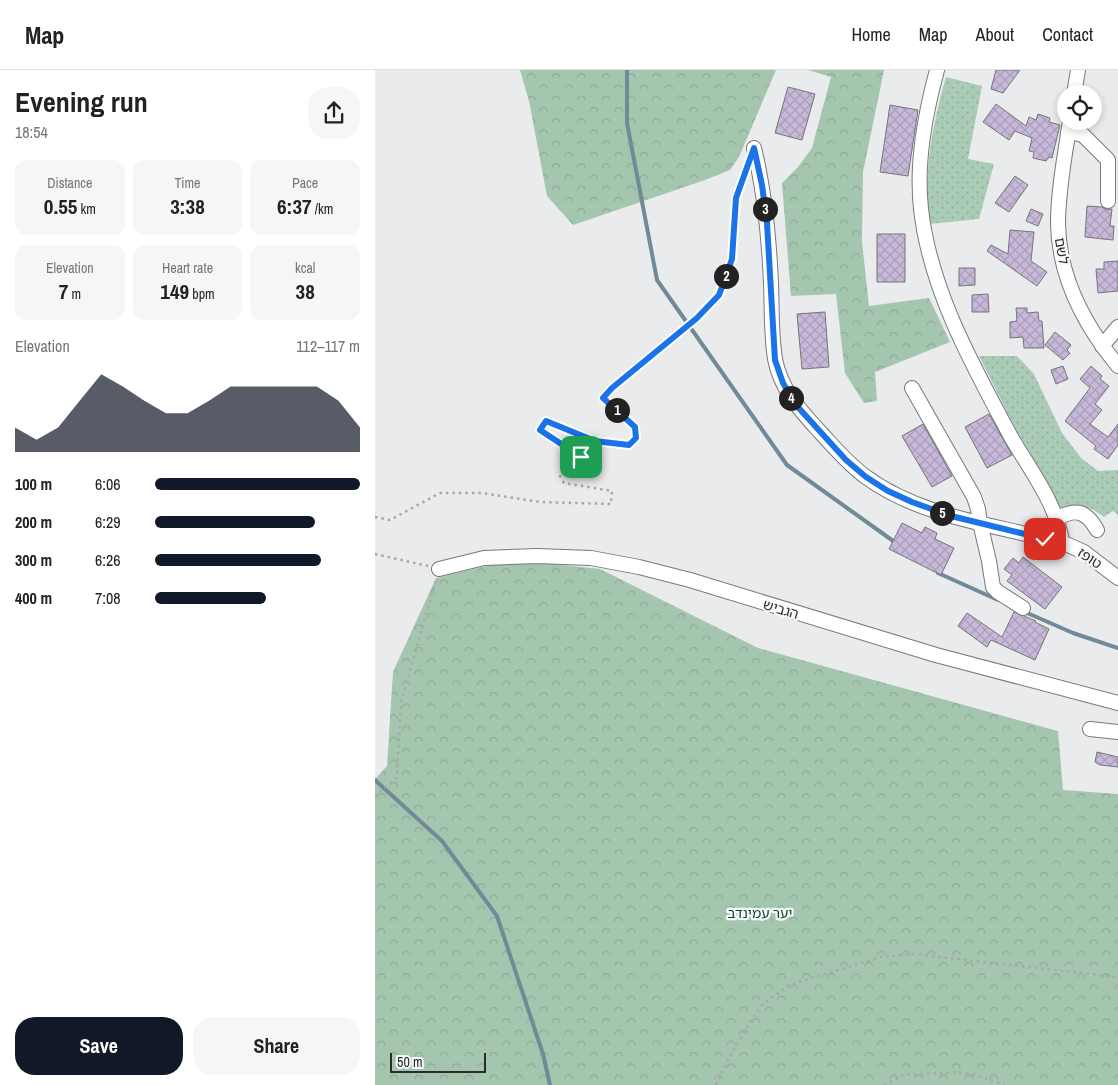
<!DOCTYPE html>
<meta charset="utf-8">
<style>
body{margin:0;font-family:"Archivo Narrow","Noto Sans Hebrew",sans-serif;background:#f6f6f6;color:#222;height:100vh;display:flex;flex-direction:column;font-size:19px;white-space:nowrap}
*{box-sizing:border-box;margin:0}
p{font-size:16px;color:#767676}
.icon{flex:none;width:28px;height:28px;fill:none;stroke:currentColor;stroke-width:2;stroke-linecap:round;stroke-linejoin:round}
.map{position:relative;flex:1;overflow:hidden}
.side{display:flex;flex-direction:column;background:#fff;width:375px}
.side>*{flex:none}
.buttons{position:absolute;left:682px;top:15px;display:grid;gap:10px}
.buttons a{display:grid;place-items:center;width:45px;height:45px;border-radius:50%;background:#fff;box-shadow:0 2px 8px #0003;font-size:25px}
.scale{position:absolute;left:15px;bottom:12px;width:96px;box-sizing:border-box;padding-left:5px;border:2px solid #2a2b2b;border-top:0;font-size:14px;line-height:18px;white-space:nowrap;color:#2a2b2b;-webkit-text-stroke:4px #f7f8fa;paint-order:stroke}
.pin{position:absolute;display:grid;place-items:center;width:42px;height:42px;color:#fff;margin:-21px;border-radius:10px;box-shadow:0 2px 8px #0006}
.km{position:absolute;width:25px;height:25px;margin:-12px;border-radius:50%;background:#222;color:#fff;font-size:14px;line-height:25px;text-align:center}
.round{display:grid;place-items:center;flex:none;width:52px;height:52px;border-radius:20px;background:#f6f6f6}
.headline{display:flex;align-items:center;justify-content:space-between;height:85px;padding:0 15px}
h1{font-size:28px;font-weight:700;line-height:38px}
.figures{display:grid;grid-template-columns:repeat(3,1fr);gap:8px;height:85px;padding:5px 15px}
.figures div{display:grid;align-content:center;border-radius:12px;background:#f6f6f6;text-align:center}
.figures b{font-size:21px;font-weight:700}
.figures small{font-size:14px;font-weight:400}
.figures p{font-size:14px}
.chart{height:140px;padding:10px 15px}
.chart p{display:flex;justify-content:space-between}
.chart svg{width:100%;height:90px;margin-top:5px;fill:#111827;opacity:.7}
.cta{display:flex;gap:10px;margin-top:auto;padding:10px 15px}
.cta a{flex:1;height:58px;border-radius:20px;background:#111827;color:#fff;font-size:20px;font-weight:700;line-height:58px;text-align:center}
.cta a+a{background:#f6f6f6;color:#222}
ul{padding:0 15px;list-style:none;font-size:16px}
li{display:grid;grid-template-columns:80px 60px 1fr;align-items:center;height:38px}
li i{height:12px;border-radius:6px;background:#111827}
header{display:flex;align-items:center;gap:30px;box-sizing:border-box;height:70px;padding:0 25px;background:#fff;border-bottom:1px solid #e0e0e0}
header strong{font-size:24px}
nav{display:flex;gap:28px;margin-inline-start:auto;font-size:18px}
main{display:flex;flex:1;min-height:0}
.map>svg:first-child{display:block}
.grass{fill:url(#grass-dots)}
.forest{fill:url(#forest-crowns)}
.lines{fill:none;stroke-linecap:round;stroke-linejoin:round}
.stream{stroke:#718a98;stroke-width:4}
.building{fill:url(#building-cross-hatch);stroke:#767577}
.minor-casing{stroke:#77797a;stroke-width:16}
.path{stroke:#a7a8a9;stroke-width:2.5;stroke-dasharray:2.5 4;stroke-linecap:butt}
.minor{stroke:#fff;stroke-width:14}
.route-casing{stroke:#fff;stroke-width:10}
.route{stroke:#1a73e8;stroke-width:6}
.labels{text-anchor:middle;stroke-width:4.5;stroke-linejoin:round;paint-order:stroke}
.street-label{font-size:14px;fill:#2a2b2b;stroke:#f7f8fa}
.park-label{font-size:14px;fill:#0d4729;stroke:#f7f8fa}
</style>
<header>
<strong>Map</strong>
<nav><a>Home</a><a>Map</a><a>About</a><a>Contact</a></nav>
</header>
<main>
<section class="side">
<div class="headline"><div><h1>Evening run</h1><p>18:54</p></div><a class="round"><svg class="icon" aria-label="share" viewBox="0 0 24 24"><path d="M12 15V3M7 8l5-5 5 5M5 13v7h14v-7"/></svg></a></div>
<div class="figures">
<div><p>Distance</p><b>0.55<small> km</small></b></div>
<div><p>Time</p><b>3:38</b></div>
<div><p>Pace</p><b>6:37<small> /km</small></b></div>
</div>
<div class="figures">
<div><p>Elevation</p><b>7<small> m</small></b></div>
<div><p>Heart rate</p><b>149<small> bpm</small></b></div>
<div><p>kcal</p><b>38</b></div>
</div>
<div class="chart"><p><span>Elevation</span>112–117 m</p>
<svg viewBox="0 0 160 44" preserveAspectRatio="none"><path d="M0 44V32L10 38L20 32L30 19L40 6L50 12L60 19L70 25L80 25L90 19L100 12L110 12L120 12L130 12L140 12L150 19L160 32V44z"/></svg>
</div>
<ul>
<li><b>100 m</b>6:06<i style="width:100%"></i></li>
<li><b>200 m</b>6:29<i style="width:78%"></i></li>
<li><b>300 m</b>6:26<i style="width:81%"></i></li>
<li><b>400 m</b>7:08<i style="width:54%"></i></li>
</ul>
<div class="cta"><a>Save</a><a>Share</a></div>
</section>
<div class="map">
<svg width="743" height="1015" viewBox="0 0 743 1015">
<defs>
<pattern id="grass-dots" width="8" height="8" patternUnits="userSpaceOnUse" patternTransform="scale(1.25)"><rect width="8" height="8" fill="#aacbb5"/><path d="M2 2h.1M6 6h.1" fill="none" stroke="#92ae9c" stroke-width="1.8" stroke-linecap="round"/></pattern>
<pattern id="forest-crowns" width="20" height="18" patternUnits="userSpaceOnUse" patternTransform="scale(1.25)"><rect width="20" height="18" fill="#a4c6af"/><path d="M2 6a3 3 0 1 1 6 0M12 15a3 3 0 1 1 6 0" fill="none" stroke="#8daa97"/></pattern>
<pattern id="building-cross-hatch" width="8" height="8" patternUnits="userSpaceOnUse" patternTransform="scale(1.25)"><rect width="8" height="8" fill="#c7b8d9"/><path d="M0 0l8 8M0 8l8-8" fill="none" stroke="#ab9eba"/></pattern>
</defs>
<rect width="100%" height="100%" fill="#eaebed"/>
<path class="grass" d="M571,7L607,16L593,89L619,94L604,149L554,154C548,103 557,56 571,7Z
M604,286H642L659,304L687,363L706,388L723,401L743,400V445L738,441L729,447C714,435 704,434 685,438L635,348Z"/>
<path class="forest" d="M145,0H401L364,87L355,100L330,110L198,155L172,126L154,31Z
M433,0H509L488,102L487,172L494,236L554,228L575,272L500,302L502,331L489,333L470,303L461,224L416,226L407,113L423,97L437,78L456,7Z
M119,494H179L225,499L383,578L683,661L688,720L743,724V1015H0V709L12,696L18,602L61,508Z"/>
<g class="lines">
<path class="stream" d="M252,0V53L282,210L412,395L521,473
M563,503L623,530
M650,542L698,563L743,578
M0,710L67,771L122,846L168,984L175,1015"/>
</g>
<path class="building" d="M621,0H645L628,23L616,19Z
M413,17L440,24L427,70L400,63Z
M621,34L651,56L654,47L661,50L663,44L675,48L674,52L685,55L677,88L674,87L671,91L658,88L659,82L654,81L657,68L640,61L634,70L608,52Z
M515,35L543,40L533,106L505,102Z
M640,106L653,115L634,142L620,133Z
M712,136L727,137L733,140L737,139L735,156H739L738,170L710,167Z
M656,139L668,144L663,156L651,151Z
M635,160L659,162L656,191L672,202L662,216L612,181L616,175L633,184Z
M502,164H530V212H502Z
M743,191V221L723,223L721,199H729V192Z
M584,198H600V215L584,216Z
M613,224L614,242H597V225Z
M641,238H652V243L663,242L664,251H667L669,278H649L648,267L635,268V252L642,251Z
M450,242L454,297L427,299L422,244Z
M680,262L696,275L692,280L695,283L688,290L670,275Z
M688,296L693,309L681,314L676,300Z
M716,296L727,306L725,309L734,316L720,334L727,340L715,354L733,367L743,354V375L733,389L719,379L721,376L690,351L715,318L705,309Z
M614,344L637,385L612,398L590,357Z
M548,354L577,406L557,417L527,366Z
M527,453L547,463L550,457L562,463L560,469L579,478L566,505L514,479Z
M648,487L687,517L670,539L632,511L637,505L629,499L638,488L644,493Z
M639,542L661,551L660,552L674,559L660,590L616,570L612,577L583,556L592,543L627,567Z
M722,682L743,687V697L725,695L720,692Z"/>
<g class="lines">
<defs>
<path id="minor" d="M562,0C550,45 541,92 546,139C555,220 598,296 636,367C655,400 682,434 687,472
M699,24L703,0
M695,51C690,85 683,120 683,154C684,207 710,256 743,296
M693,62L708,65L733,90V131
M379,78C390,123 394,168 396,213C397,238 396,264 400,289C406,320 425,340 445,362C460,378 473,394 491,407C549,449 624,455 691,474L709,482L743,508
M727,276L743,257
M537,318L599,427L603,439L605,453L614,491L618,517L623,522L648,538
M681,449C700,438 711,440 722,460
M64,499L109,488L162,486L216,488L264,497L315,510L561,585L743,633
M715,659L743,662"/>
</defs>
<use href="#minor" class="minor-casing"/>
<path class="path" d="M0,447L15,450L65,423H107L165,432L236,434L237,421L189,413L184,404L202,399L206,387L165,360L171,351L179,353L220,371L254,375L261,368L260,357L229,328L237,318L322,248L344,225L357,189L361,128L371,101
M0,484L53,496
M0,726L22,707L26,632L61,510
M341,1015L354,988L375,952L388,934L414,915L506,887L537,884L743,907
M509,1015L528,1005L581,1002L600,1005L630,1015"/>
<use href="#minor" class="minor"/>
</g>
<g class="lines">
<defs>
<path id="route" d="M206,387L165,360L171,351L220,371L254,375L261,368L260,357L228,328L237,318L322,248L344,225L357,189L361,128L379,78L387,115L392,153L400,290L408,313L421,335L471,390L491,407L513,421L537,432L576,446L670,469"/>
</defs>
<use href="#route" class="route-casing"/>
<use href="#route" class="route"/>
</g>
<g class="labels">
<g class="street-label">
<text transform="translate(687 181) rotate(80)" y="5">לשם</text>
<text transform="translate(715 488) rotate(34)" y="5">טופז</text>
<text transform="translate(406 539) rotate(17)" y="5">הגביש</text>
</g>
<g class="park-label">
<text x="385" y="848">יער עמינדב</text>
</g>
</g>
</svg>
<div class="buttons">
<a><svg class="icon" aria-label="locate" viewBox="0 0 24 24"><circle cx="12" cy="12" r="6"/><path d="M12 2v4M12 18v4M2 12h4M18 12h4"/></svg></a>
</div>
<div class="scale">50 m</div>
<div class="pin" style="left:206px;top:387px;background:#1e9e55"><svg class="icon" aria-label="arrive" viewBox="0 0 24 24"><path d="M6 21V4h12l-3 4 3 4H6"/></svg></div>
<div class="pin" style="left:670px;top:469px;background:#d93025"><svg class="icon" aria-label="check" viewBox="0 0 24 24"><path d="M5 12l5 5 9-10"/></svg></div>
<b class="km" style="left:242px;top:340px">1</b>
<b class="km" style="left:351px;top:206px">2</b>
<b class="km" style="left:390px;top:139px">3</b>
<b class="km" style="left:416px;top:328px">4</b>
<b class="km" style="left:567px;top:443px">5</b>
</div>
</main>
